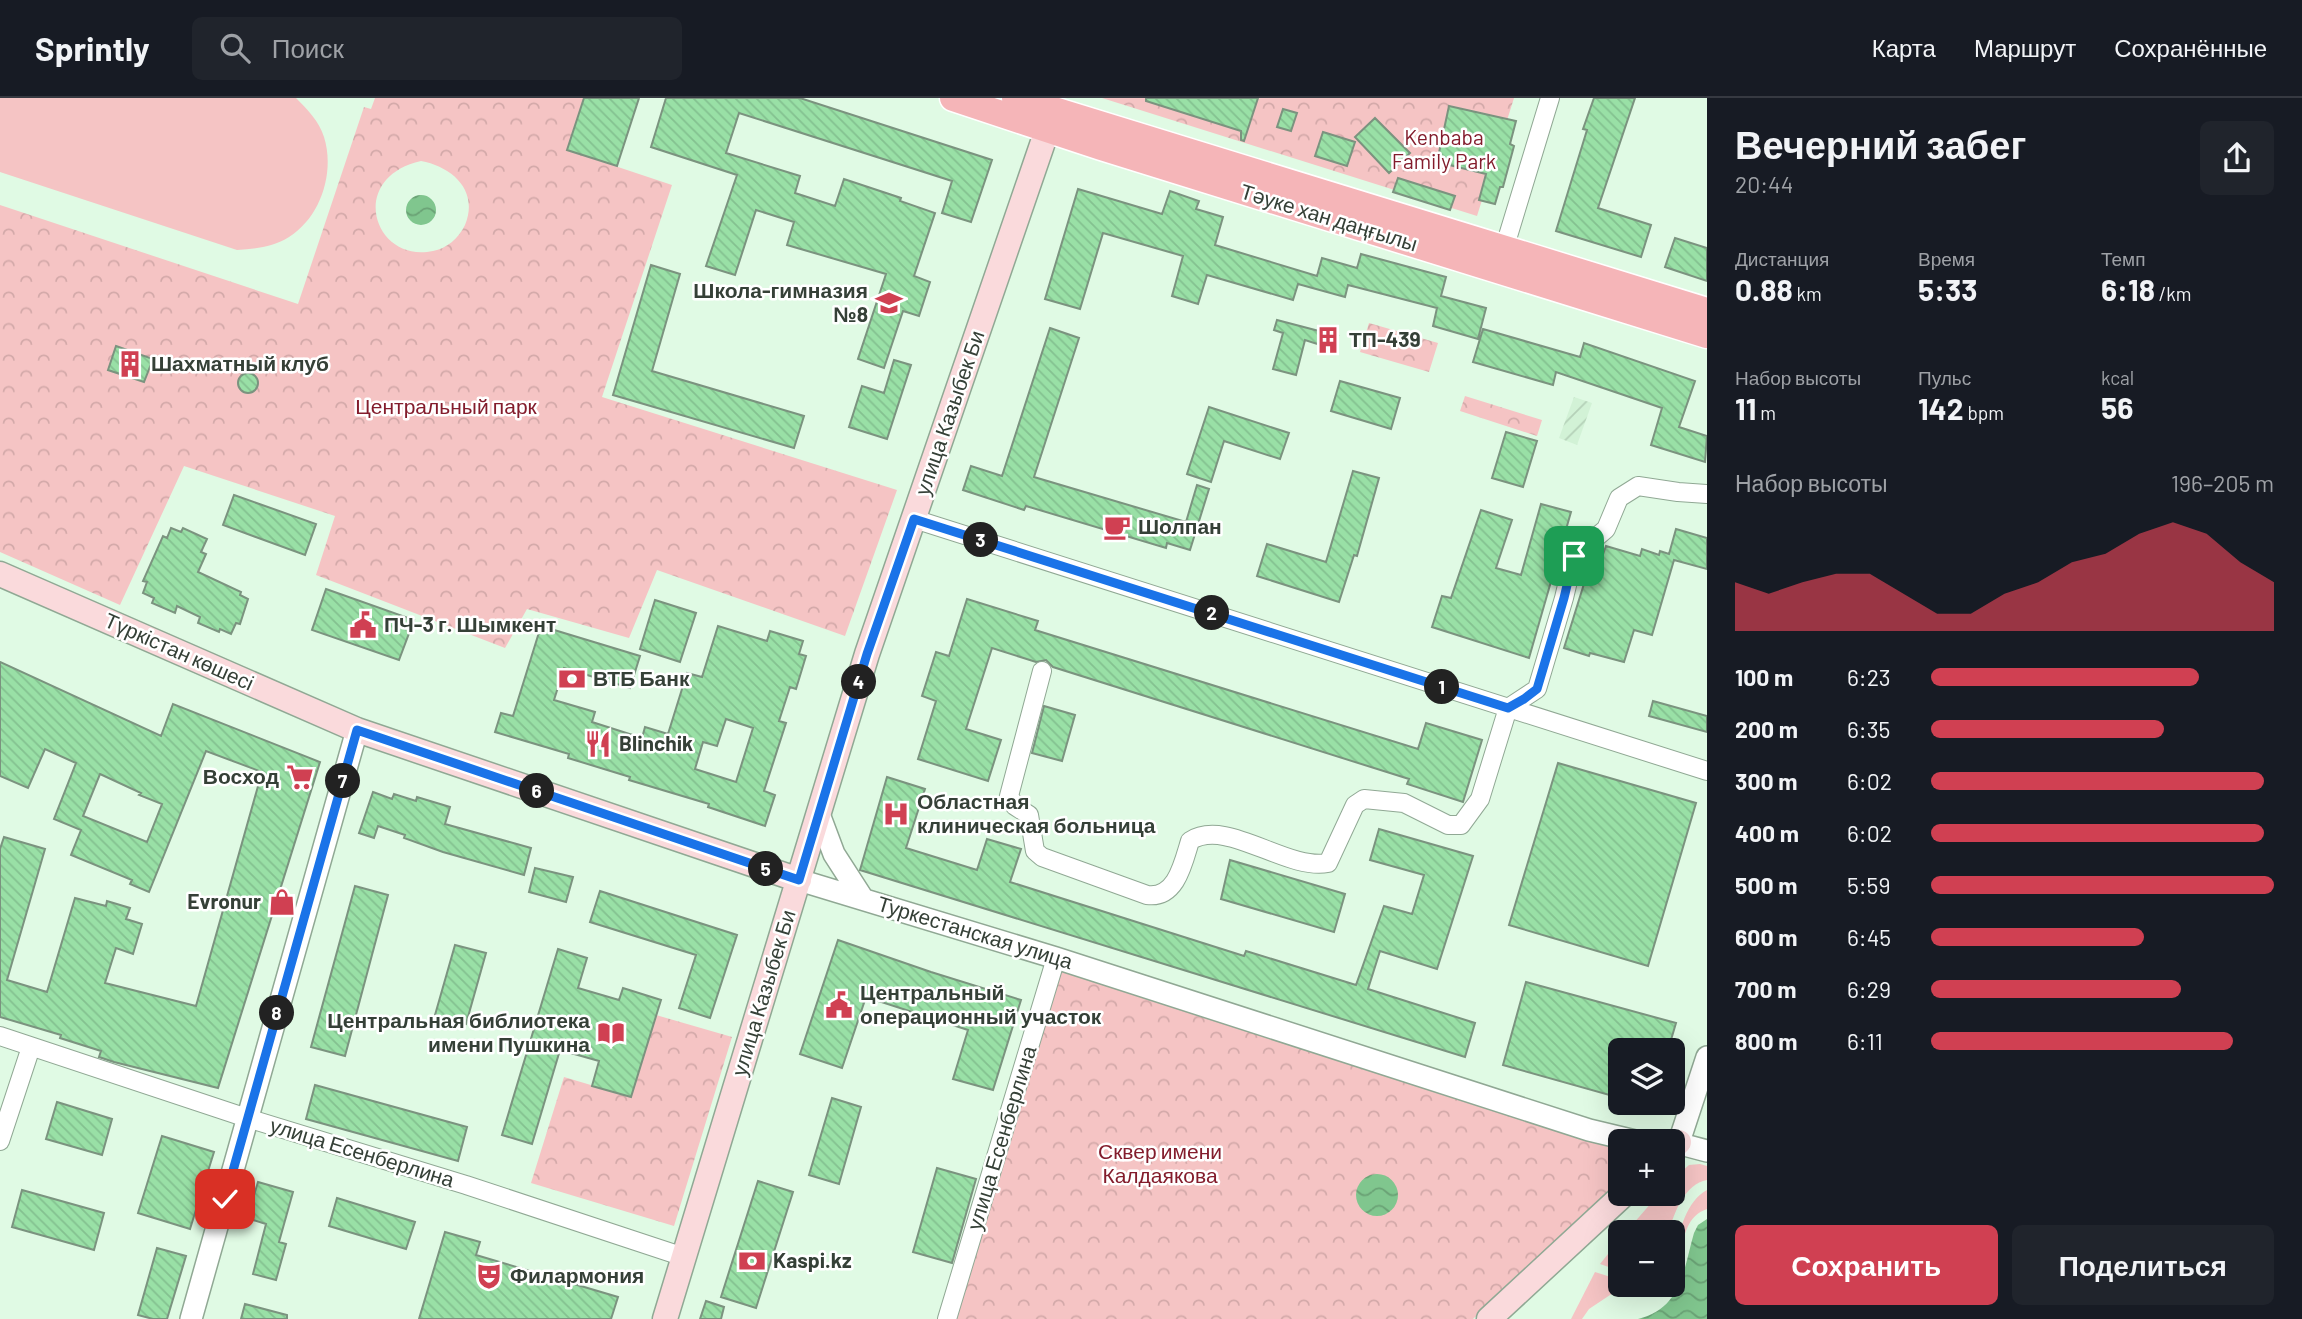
<!DOCTYPE html>
<html lang="ru">
<meta charset="utf-8">
<style>
body{margin:0;font-family:Barlow,sans-serif;background:#20242c;color:#f1f3f6;height:100vh;display:flex;flex-direction:column;font-size:26px;white-space:nowrap}
*{box-sizing:border-box;margin:0}
p{font-size:23px;color:#9ea1a6}
.icon{flex:none;width:38px;height:38px;fill:none;stroke:currentColor;stroke-width:2;stroke-linecap:round;stroke-linejoin:round}
.map{position:relative;flex:1;overflow:hidden}
.sheet{display:flex;flex-direction:column;background:#171b24;width:595px}
.sheet>*{flex:none}
.controls{position:absolute;left:1608px;top:940px;display:grid;gap:14px}
.controls a{display:grid;place-items:center;width:77px;height:77px;border-radius:10px;background:#171b24;box-shadow:0 7px 28px #0002;font-size:35px}
.pin{position:absolute;display:grid;place-items:center;width:60px;height:60px;color:#fff;margin:-30px;border-radius:14px;box-shadow:0 4px 10px #0006}
.km{position:absolute;width:35px;height:35px;margin:-18px;border-radius:50%;background:#222;color:#fff;font-size:19px;line-height:35px;text-align:center}
.round{display:grid;place-items:center;flex:none;width:74px;height:74px;border-radius:10px;background:#20242c}
.head{display:flex;align-items:center;justify-content:space-between;height:119px;padding:0 28px}
h1{font-size:38px;font-weight:700;line-height:52px}
.metrics{display:grid;grid-template-columns:repeat(3,1fr);gap:10px;height:119px;padding:7px 28px}
.metrics div{display:grid;align-content:center}
.metrics b{font-size:30px;font-weight:700}
.metrics small{font-size:19px;font-weight:400}
.metrics p{font-size:19px}
.chart{height:196px;padding:14px 28px}
.chart p{display:flex;justify-content:space-between}
.chart svg{width:100%;height:126px;margin-top:7px;fill:#d04052;opacity:.7}
.button{display:flex;gap:14px;margin-top:auto;padding:14px 28px}
.button a{flex:1;height:80px;border-radius:10px;background:#d04052;color:#fff;font-size:28px;font-weight:700;line-height:80px;text-align:center}
.button a+a{background:#20242c;color:#f1f3f6}
ul{padding:0 28px;list-style:none;font-size:23px}
li{display:grid;grid-template-columns:112px 84px 1fr;align-items:center;height:52px}
li i{height:18px;border-radius:9px;background:#d04052}
header{display:flex;align-items:center;gap:42px;box-sizing:border-box;height:98px;padding:0 35px;background:#171b24;border-bottom:2px solid #363941}
header strong{font-size:33px}
nav{display:flex;gap:38px;margin-inline-start:auto;font-size:24px}
.search{width:490px;height:63px;background:#20242c;display:flex;align-items:center;gap:18px;box-sizing:border-box;padding:0 24px;border-radius:10px;color:#9ea1a6;font-size:26px}
main{display:flex;flex:1;min-height:0}
.map>svg:first-child{display:block}
.industrial{fill:url(#industrial-furrows)}
.grass{fill:#f5c4c4}
.park{fill:url(#park-crowns);fill-rule:evenodd}
.water{fill:url(#water-waves)}
.building{fill:url(#building-back-hatch);stroke:#7b937f;stroke-width:2;fill-rule:evenodd}
.lines{fill:none;stroke-linecap:round;stroke-linejoin:round}
.minor-casing{stroke:#90a894;stroke-width:20}
.tertiary-casing{stroke:#90a894;stroke-width:24}
.secondary-casing{stroke:#90a894;stroke-width:27}
.primary-casing{stroke:#fff;stroke-width:29}
.minor{stroke:#fff;stroke-width:18}
.tertiary{stroke:#fff;stroke-width:21}
.secondary{stroke:#fadadc;stroke-width:24}
.primary{stroke:#f5b5b8;stroke-width:26}
.route-casing{stroke:#fff;stroke-width:14}
.route{stroke:#1a73e8;stroke-width:9}
.labels{text-anchor:middle;stroke-width:5;stroke-linejoin:round;paint-order:stroke}
.park-label{font-size:21px;fill:#831c2c;stroke:#fff}
.street-label{font-size:21px;fill:#354037;stroke:#fff}
.poi-label{font-size:21px;font-weight:bold;fill:#354037;stroke:#fff;text-anchor:start}
</style>
<header>
<strong>Sprintly</strong>
<div class="search"><svg class="icon" aria-label="search" viewBox="0 0 24 24"><circle cx="10" cy="10" r="6"/><path d="M15 15l6 6"/></svg>Поиск</div>
<nav><a>Карта</a><a>Маршрут</a><a>Сохранённые</a></nav>
</header>
<main>
<div class="map">
<svg width="1707" height="1221" viewBox="0 0 1707 1221">
<defs>
<pattern id="industrial-furrows" width="10" height="10" patternUnits="userSpaceOnUse" patternTransform="scale(1.75)"><rect width="10" height="10" fill="#d2f2d6"/><path d="M-1 1l2-2M0 10L10 0M9 11l2-2" fill="none" stroke="#b5d1b8"/></pattern>
<pattern id="park-crowns" width="20" height="18" patternUnits="userSpaceOnUse" patternTransform="scale(1.75)"><rect width="20" height="18" fill="#f5c4c4"/><path d="M2 6a3 3 0 1 1 6 0M12 15a3 3 0 1 1 6 0" fill="none" stroke="#d3a9a9"/></pattern>
<pattern id="water-waves" width="16" height="10" patternUnits="userSpaceOnUse" patternTransform="scale(1.75)"><rect width="16" height="10" fill="#80c68e"/><path d="M0 5q4-4 8 0t8 0" fill="none" stroke="#6aa275"/></pattern>
<pattern id="building-back-hatch" width="6" height="6" patternUnits="userSpaceOnUse" patternTransform="scale(1.75)"><rect width="6" height="6" fill="#99e0a6"/><path d="M-1 5l2 2M0 0l6 6M5-1l2 2" fill="none" stroke="#84c190"/></pattern>
</defs>
<rect width="100%" height="100%" fill="#e0fae4"/>
<path class="industrial" d="M1574,299L1592,305L1577,347L1559,340Z"/>
<path class="grass" d="M0,0H296C307,11 319,23 324,39C335,74 321,119 289,139C273,149 255,151 237,152L0,74Z
M1700,1066L1707,1068V1082C1685,1086 1674,1114 1669,1134H1626L1659,1096H1673V1081L1689,1067Z
M1707,1092V1111C1687,1118 1685,1136 1680,1155L1674,1154C1680,1133 1686,1103 1707,1092Z
M1620,1141V1173L1600,1166Z
M1595,1174L1620,1182V1186L1625,1187L1589,1211L1582,1221H1571Z"/>
<path class="park" d="M375,0H584L567,52L672,87L602,299L897,392L845,538L657,472L629,540L527,511L505,550L316,477L335,418L184,368L120,507L0,454V107L298,206L364,9L371,11ZM421,63C453,69 479,93 465,127C459,140 446,151 433,153C374,166 346,80 421,63Z
M1102,0H1514L1477,118Z
M1369,225L1438,245L1429,274L1360,254Z
M1465,298L1542,322L1537,338L1460,313Z
M1058,871L1620,1051V1085L1473,1221H950Z
M656,917L732,939L674,1128L531,1085L564,979L631,999Z"/>
<path class="water" d="M406 112a15 15 0 1 1 30 0a15 15 0 1 1-30 0Z
M1356 1097a21 21 0 1 1 42 0a21 21 0 1 1-42 0Z
M1707,1121V1221H1638C1682,1210 1683,1173 1694,1135L1698,1127Z"/>
<path class="building" d="M584,0H639L617,68L567,52Z
M666,0H800L992,62L971,124L942,115L952,83L739,15L726,55L800,78L795,95L835,108L844,81L901,100L900,103L935,115L914,178L930,184L919,218L903,213L884,270L858,261L886,176L787,147L794,124L756,112L735,177L706,168L737,77L651,49Z
M1146,0H1258L1244,43L1241,42V33L1146,3Z
M1594,0H1635L1598,110L1651,127L1641,159L1556,133L1587,32L1583,31Z
M1449,8L1516,23L1510,46L1514,48L1503,89H1500L1495,106L1479,102L1486,76L1437,64Z
M1283,11L1297,15L1291,33L1277,29Z
M1375,20L1410,55L1389,75L1355,39Z
M1323,34L1355,44L1347,68L1315,58Z
M1398,80L1455,98L1450,112L1393,94Z
M1078,91L1162,116L1170,93L1199,103L1196,111L1223,119L1215,147L1317,178L1322,160L1357,170L1361,156L1446,179L1441,198L1486,210L1478,241L1433,228L1437,210L1348,187L1345,199L1298,186L1293,202L1207,177L1198,206L1172,198L1183,158L1103,135L1080,211L1045,201Z
M1675,140L1707,150V183L1665,169Z
M651,167L680,176L652,273L804,318L794,350L613,297Z
M1277,222L1338,238L1333,251L1305,242L1296,277L1273,271L1283,235L1274,232Z
M1050,230L1079,240L1034,379L1186,424L1197,387L1209,391L1190,452L1167,445L1166,450L1026,408L1024,412L963,392L971,368L1002,378Z
M1483,231L1580,259L1584,245L1695,283L1679,329L1707,338L1705,364L1651,347L1662,310L1556,274L1553,287L1473,264Z
M116,248L153,261L144,284L108,272Z
M894,262L911,267L887,341L849,329L862,288L884,295Z
M238 285a10 10 0 1 1 20 0a10 10 0 1 1-20 0Z
M1340,283L1400,300L1391,331L1331,313Z
M1209,309L1289,335L1280,361L1224,343L1211,384L1187,376Z
M1506,334L1537,343L1523,389L1492,380Z
M1353,373L1379,380L1357,458L1354,457L1339,504L1257,478L1267,446L1326,464Z
M234,397L316,426L305,457L223,427Z
M1541,406L1571,414L1529,560L1432,529L1442,498L1451,500L1481,412L1512,422L1496,470L1521,477Z
M171,430L181,434L183,430L207,441L201,454L206,456L198,474L241,494L240,497L248,501L240,526L236,525L231,536L220,531L219,534L198,525L200,519L177,508L175,515L152,505L154,500L143,495L147,484L143,483L163,438L167,440Z
M1676,431L1707,440V471L1674,462L1652,537L1634,532L1624,564L1590,555L1589,558L1564,550L1593,457L1602,459L1606,448L1640,458L1642,451L1659,457L1660,453L1669,456Z
M326,491L414,522L399,562L312,532Z
M967,501L1038,523L1035,532L1418,651L1426,625L1482,642L1463,704L1407,686L1409,681L1053,569L1046,562L1036,564L992,550L966,631L1001,642L988,683L918,661L936,603L922,598L936,554L949,558Z
M655,502L696,515L680,564L640,551Z
M541,528L640,558L630,590L564,570L554,602L595,614L592,624L642,640L645,629L668,636L687,575L702,579L718,528L767,543L770,533L803,543L799,556L806,558L796,591L790,589L779,623L786,625L764,693L775,697L765,728L708,709L709,706L629,682L630,679L568,660L569,656L495,634L501,615L513,618ZM726,621L753,630L736,684L695,671L703,644L717,648Z
M0,564L161,638L173,606L320,664L218,990L114,964L99,959L101,953L60,940L61,937L0,919V751L4,739L45,751L7,882L47,894L75,800L106,808L107,803L130,810L126,821L142,826L133,856L116,850L105,885L196,908L262,674L206,653L149,794L130,786L132,782L71,757L81,732L54,721L76,665L45,651L28,690L0,678ZM100,676L141,695L139,697L162,706L147,744L83,718Z
M1653,603L1707,618V634L1649,618Z
M1044,608L1075,617L1062,663L1032,655Z
M1558,665L1696,705L1648,868L1509,827Z
M887,679L925,691L906,750L977,772L987,741L1021,751L1010,784L1244,858L1246,853L1356,887L1384,808L1412,816L1424,777L1370,762L1379,731L1473,758L1437,871L1380,853L1368,891L1475,925L1465,959L860,772Z
M373,694L392,701L394,696L416,703L417,699L450,709L445,726L531,750L524,777L443,754L404,740L405,737L378,728L374,740L359,735Z
M1230,762L1345,796L1334,834L1221,801Z
M535,770L573,779L566,804L529,794Z
M355,788L388,797L345,958L311,949Z
M600,793L737,837L710,920L679,910L696,857L590,824Z
M838,842L931,874L1021,902L993,992L953,981L968,932L866,899L842,970L800,956Z
M455,847L486,855L466,926L435,917Z
M558,851L587,860L578,890L619,902L623,890L661,902L631,999L592,988L599,963L560,952L532,1046L502,1037Z
M1526,884L1676,925L1668,952H1620V1000L1503,967Z
M315,987L467,1029L458,1063L306,1021Z
M832,1000L861,1009L839,1086L809,1077Z
M57,1004L112,1021L102,1057L46,1041Z
M162,1038L214,1054L190,1131L138,1115Z
M937,1070L976,1081L952,1165L913,1154Z
M758,1083L793,1094L756,1210L721,1199Z
M258,1084L293,1094L279,1144L286,1146L276,1182L253,1176L266,1126L247,1120Z
M22,1092L104,1115L94,1152L12,1129Z
M337,1100L415,1124L406,1151L329,1128Z
M445,1134L480,1144L476,1157L618,1199L611,1221H419Z
M157,1150L186,1158L167,1221H153L138,1217Z
M706,1203L724,1209L721,1221H700Z
M245,1206L287,1217V1221H241Z"/>
<g class="lines">
<defs>
<path id="minor" d="M1501,161L1550,0
M914,421L1707,673
M1042,573L1009,698L1015,708L1029,717L1035,753L1042,759L1147,797C1176,801 1183,766 1190,743C1226,719 1286,773 1328,765L1355,707L1364,701L1404,705L1448,727H1461L1480,701L1508,610L1537,591L1564,500L1574,458L1606,431L1619,400L1638,388L1678,394L1707,396
M0,938L247,1020L466,1087L684,1159
M0,1043L31,949
M947,1221L1056,860"/>
<path id="tertiary" d="M819,716L834,756L863,801
M799,782L1056,860L1589,1032L1635,1043
M1673,1044L1707,1053
M1679,1044L1707,959
M191,1221L357,632"/>
<path id="secondary" d="M0,476L357,632L799,782
M1673,1050L1679,1044
M665,1221L867,556L1054,12
M1489,1221L1624,1096"/>
<path id="primary" d="M953,0L1101,49L1707,237
M1015,0L1707,213"/>
</defs>
<use href="#minor" class="minor-casing"/>
<use href="#tertiary" class="tertiary-casing"/>
<use href="#secondary" class="secondary-casing"/>
<use href="#primary" class="primary-casing"/>
<use href="#minor" class="minor"/>
<use href="#tertiary" class="tertiary"/>
<use href="#secondary" class="secondary"/>
<use href="#primary" class="primary"/>
</g>
<g class="lines">
<defs>
<path id="route" d="M225,1101L357,632L799,782L867,556L914,421L1508,610L1524,601L1537,591L1564,500L1574,458"/>
</defs>
<use href="#route" class="route-casing"/>
<use href="#route" class="route"/>
</g>
<defs>
<symbol id="school-bare" viewBox="-9 -9 18 18"><path d="M0-5L7-2L0 1L-7-2ZM-4 1L0 2.5L4 1V4Q0 6-4 4Z" fill="#d04052" stroke="#fff" stroke-width="2.5" paint-order="stroke"/></symbol>
<symbol id="building-bare" viewBox="-9 -9 18 18"><path d="M-4-6H4V6H1V3H-1V6H-4ZM-2.5-4.3h1.7v1.8h-1.7ZM.8-4.3h1.7v1.8H.8ZM-2.5-1h1.7V.8h-1.7ZM.8-1h1.7V.8H.8Z" fill="#d04052" stroke="#fff" stroke-width="2.5" paint-order="stroke"/></symbol>
<symbol id="cafe-bare" viewBox="-9 -9 18 18"><path d="M-5.5-4.5H6V0H3Q3 3.5 0 3.5H-2.5Q-5.5 3.5-5.5 0ZM3-3.2v2h1.7v-2ZM-6 4.5H4V6H-6Z" fill="#d04052" stroke="#fff" stroke-width="2.5" paint-order="stroke"/></symbol>
<symbol id="civic-bare" viewBox="-9 -9 18 18"><path d="M-.6-6.5H3V-4.5H.6V-3L4-1V1h2V6H-6V1h2V-1L-.6-3ZM-1.2 2.5V6h2.4V2.5Z" fill="#d04052" stroke="#fff" stroke-width="2.5" paint-order="stroke"/></symbol>
<symbol id="bank-bare" viewBox="-9 -9 18 18"><path d="M-6-4H6V4H-6ZM0-2.3a2.3 2.3 0 1 0 0 4.6a2.3 2.3 0 1 0 0-4.6Z" fill="#d04052" stroke="#fff" stroke-width="2.5" paint-order="stroke"/></symbol>
<symbol id="restaurant-bare" viewBox="-9 -9 18 18"><path d="M-5-6h1v4h1v-4h1v4h1v-4h1v5L-1.5 .5V6h-2V.5L-5-1ZM5-6V6H3V1.5H1.5Q1.5-4 5-6Z" fill="#d04052" stroke="#fff" stroke-width="2.5" paint-order="stroke"/></symbol>
<symbol id="supermarket-bare" viewBox="-9 -9 18 18"><path d="M-6-5.5h2.5l.6 2H6L4.5 2H-2.5L-4.4-4H-6ZM-1.5 3.2a1.3 1.3 0 1 0 .1 0ZM3 3.2a1.3 1.3 0 1 0 .1 0Z" fill="#d04052" stroke="#fff" stroke-width="2.5" paint-order="stroke"/></symbol>
<symbol id="hospital-bare" viewBox="-9 -9 18 18"><path d="M-5-5h3v3.5h4V-5h3V5h-3V1.5h-4V5h-3Z" fill="#d04052" stroke="#fff" stroke-width="2.5" paint-order="stroke"/></symbol>
<symbol id="shop-bare" viewBox="-9 -9 18 18"><path d="M-5-2.5h2.3a2.7 3.5 0 0 1 5.4 0H5L5.5 6h-11ZM-1.5-2.5h3a1.5 2.3 0 0 0-3 0Z" fill="#d04052" stroke="#fff" stroke-width="2.5" paint-order="stroke"/></symbol>
<symbol id="library-bare" viewBox="-9 -9 18 18"><path d="M-6-4Q-3-5.5-.7-3.5V5Q-3 3-6 4ZM6-4Q3-5.5 .7-3.5V5Q3 3 6 4Z" fill="#d04052" stroke="#fff" stroke-width="2.5" paint-order="stroke"/></symbol>
<symbol id="theatre-bare" viewBox="-9 -9 18 18"><path d="M-5-5.5Q0-4 5-5.5V0Q5 5 0 6Q-5 5-5 0ZM-3.3-2.5H-1v1.5H-3.3ZM1-2.5H3.3v1.5H1ZM-2.8 1Q0 5.5 2.8 1Z" fill="#d04052" stroke="#fff" stroke-width="2.5" paint-order="stroke"/></symbol>
</defs>
<g fill-rule="evenodd">
<use href="#school-bare" x="870" y="186" width="38" height="38"/>
<use href="#building-bare" x="1309" y="223" width="38" height="38"/>
<use href="#building-bare" x="111" y="247" width="38" height="38"/>
<use href="#cafe-bare" x="1098" y="410" width="38" height="38"/>
<use href="#civic-bare" x="344" y="508" width="38" height="38"/>
<use href="#bank-bare" x="553" y="562" width="38" height="38"/>
<use href="#restaurant-bare" x="579" y="627" width="38" height="38"/>
<use href="#supermarket-bare" x="281" y="660" width="38" height="38"/>
<use href="#hospital-bare" x="877" y="697" width="38" height="38"/>
<use href="#shop-bare" x="263" y="785" width="38" height="38"/>
<use href="#civic-bare" x="820" y="888" width="38" height="38"/>
<use href="#library-bare" x="592" y="916" width="38" height="38"/>
<use href="#bank-bare" x="733" y="1144" width="38" height="38"/>
<use href="#theatre-bare" x="470" y="1159" width="38" height="38"/>
</g>
<g class="labels">
<g class="park-label">
<text x="1444" y="47">Kenbaba<tspan x="1444" dy="24">Family Park</tspan></text>
<text x="446" y="316">Центральный парк</text>
<text x="1160" y="1061">Сквер имени<tspan x="1160" dy="24">Калдаякова</tspan></text>
</g>
<g class="street-label">
<text transform="translate(1329 120) rotate(17)" y="7">Тәуке хан даңғылы</text>
<text transform="translate(950 315) rotate(-71)" y="7">улица Казыбек Би</text>
<text transform="translate(179 554) rotate(24)" y="7">Түркістан көшесі</text>
<text transform="translate(975 835) rotate(17)" y="7">Туркестанская улица</text>
<text transform="translate(764 895) rotate(-73)" y="7">улица Казыбек Би</text>
<text transform="translate(1002 1040) rotate(-73)" y="7">улица Есенберлина</text>
<text transform="translate(362 1055) rotate(17)" y="7">улица Есенберлина</text>
</g>
<g class="poi-label">
<text x="868" y="200" text-anchor="end">Школа-гимназия<tspan x="868" dy="24">№8</tspan></text>
<text x="1349" y="249">ТП-439</text>
<text x="151" y="273">Шахматный клуб</text>
<text x="1138" y="436">Шолпан</text>
<text x="384" y="534">ПЧ-3 г. Шымкент</text>
<text x="593" y="588">ВТБ Банк</text>
<text x="619" y="653">Blinchik</text>
<text x="279" y="686" text-anchor="end">Восход</text>
<text x="917" y="711">Областная<tspan x="917" dy="24">клиническая больница</tspan></text>
<text x="261" y="811" text-anchor="end">Evronur</text>
<text x="860" y="902">Центральный<tspan x="860" dy="24">операционный участок</tspan></text>
<text x="590" y="930" text-anchor="end">Центральная библиотека<tspan x="590" dy="24">имени Пушкина</tspan></text>
<text x="773" y="1170">Kaspi.kz</text>
<text x="510" y="1185">Филармония</text>
</g>
</g>
</svg>
<div class="controls">
<a><svg class="icon" aria-label="layers" viewBox="0 0 24 24"><path d="M12 4l9 5-9 5-9-5zM3 14l9 5 9-5"/></svg></a>
<a>+</a>
<a>−</a>
</div>
<div class="pin" style="left:1574px;top:458px;background:#1e9e55"><svg class="icon" aria-label="arrive" viewBox="0 0 24 24"><path d="M6 21V4h12l-3 4 3 4H6"/></svg></div>
<div class="pin" style="left:225px;top:1101px;background:#d93025"><svg class="icon" aria-label="check" viewBox="0 0 24 24"><path d="M5 12l5 5 9-10"/></svg></div>
<b class="km" style="left:1442px;top:589px">1</b>
<b class="km" style="left:1212px;top:515px">2</b>
<b class="km" style="left:981px;top:442px">3</b>
<b class="km" style="left:859px;top:584px">4</b>
<b class="km" style="left:766px;top:771px">5</b>
<b class="km" style="left:537px;top:693px">6</b>
<b class="km" style="left:343px;top:683px">7</b>
<b class="km" style="left:277px;top:915px">8</b>
</div>
<section class="sheet">
<div class="head"><div><h1>Вечерний забег</h1><p>20:44</p></div><a class="round"><svg class="icon" aria-label="share" viewBox="0 0 24 24"><path d="M12 15V3M7 8l5-5 5 5M5 13v7h14v-7"/></svg></a></div>
<div class="metrics">
<div><p>Дистанция</p><b>0.88<small> km</small></b></div>
<div><p>Время</p><b>5:33</b></div>
<div><p>Темп</p><b>6:18<small> /km</small></b></div>
</div>
<div class="metrics">
<div><p>Набор высоты</p><b>11<small> m</small></b></div>
<div><p>Пульс</p><b>142<small> bpm</small></b></div>
<div><p>kcal</p><b>56</b></div>
</div>
<div class="chart"><p><span>Набор высоты</span>196–205 m</p>
<svg viewBox="0 0 160 44" preserveAspectRatio="none"><path d="M0 44V27L10 31L20 27L30 24L40 24L50 31L60 38L70 38L80 31L90 27L100 20L110 17L120 10L130 6L140 10L150 20L160 27V44z"/></svg>
</div>
<ul>
<li><b>100 m</b>6:23<i style="width:78%"></i></li>
<li><b>200 m</b>6:35<i style="width:68%"></i></li>
<li><b>300 m</b>6:02<i style="width:97%"></i></li>
<li><b>400 m</b>6:02<i style="width:97%"></i></li>
<li><b>500 m</b>5:59<i style="width:100%"></i></li>
<li><b>600 m</b>6:45<i style="width:62%"></i></li>
<li><b>700 m</b>6:29<i style="width:73%"></i></li>
<li><b>800 m</b>6:11<i style="width:88%"></i></li>
</ul>
<div class="button"><a>Сохранить</a><a>Поделиться</a></div>
</section>
</main>
